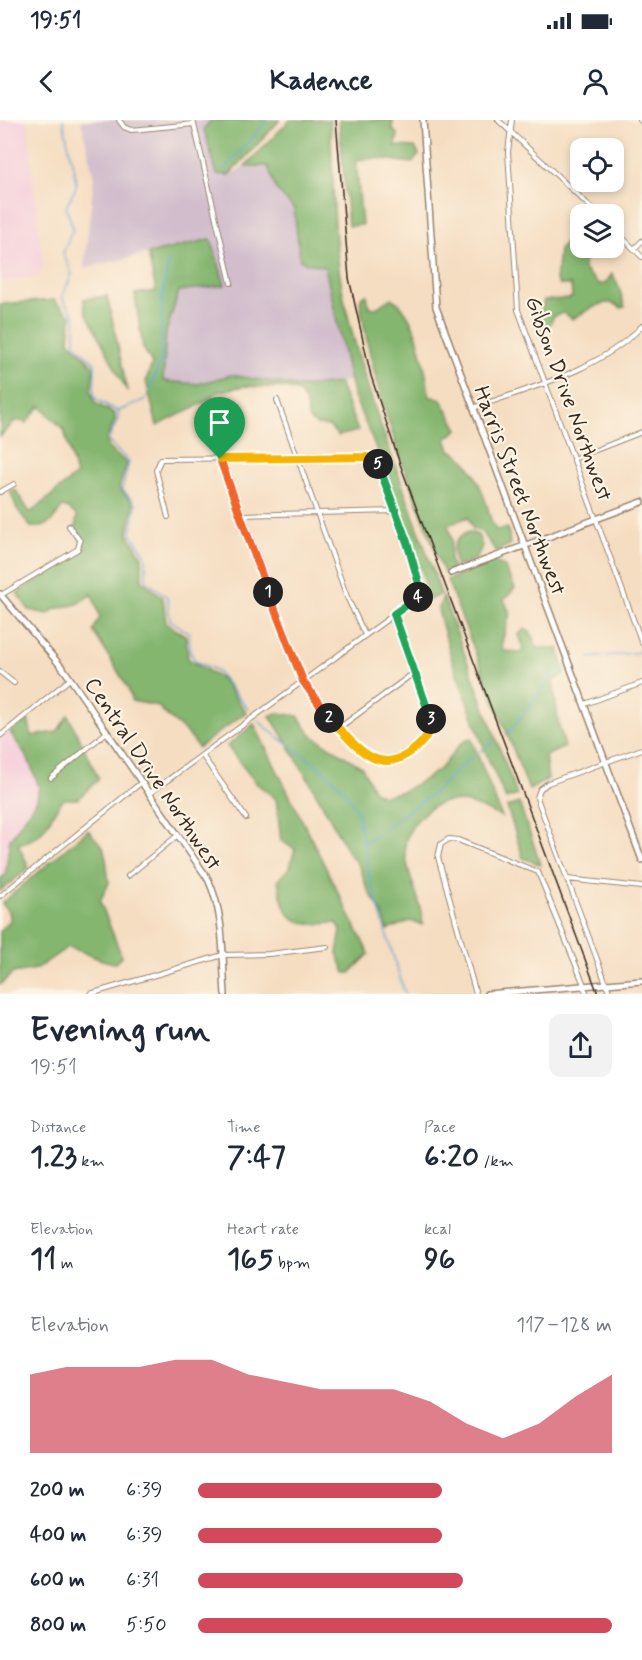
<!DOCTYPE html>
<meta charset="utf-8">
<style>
body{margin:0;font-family:Mynerve,sans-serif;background:#f2f2f3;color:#1f2937;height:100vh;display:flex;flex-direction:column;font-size:22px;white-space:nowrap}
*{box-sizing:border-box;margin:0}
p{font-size:20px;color:#747a83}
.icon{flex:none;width:33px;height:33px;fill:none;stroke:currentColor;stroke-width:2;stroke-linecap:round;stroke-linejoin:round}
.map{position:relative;height:874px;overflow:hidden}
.panel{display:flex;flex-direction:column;background:#fff;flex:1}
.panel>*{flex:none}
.controls{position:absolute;left:570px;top:18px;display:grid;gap:12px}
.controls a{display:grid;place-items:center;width:54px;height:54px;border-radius:12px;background:#fff;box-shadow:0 3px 9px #0003;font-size:30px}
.pin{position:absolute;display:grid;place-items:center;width:51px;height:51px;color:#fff;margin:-62px -26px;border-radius:50% 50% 50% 0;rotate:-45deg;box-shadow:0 0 6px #0007}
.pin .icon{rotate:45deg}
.km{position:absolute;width:30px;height:30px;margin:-15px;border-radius:50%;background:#222;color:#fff;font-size:16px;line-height:30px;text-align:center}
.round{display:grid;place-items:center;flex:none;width:63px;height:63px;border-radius:12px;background:#f2f2f3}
.summary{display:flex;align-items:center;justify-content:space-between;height:102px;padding:0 30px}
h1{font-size:33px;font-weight:700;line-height:45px}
.figures{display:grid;grid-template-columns:repeat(3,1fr);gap:9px;height:102px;padding:6px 30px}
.figures div{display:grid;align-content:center}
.figures b{font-size:30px;font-weight:700}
.figures small{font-size:16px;font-weight:400}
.figures p{font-size:16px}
.chart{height:168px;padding:12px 30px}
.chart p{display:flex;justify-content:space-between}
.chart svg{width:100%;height:108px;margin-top:6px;fill:#d1495b;opacity:.7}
ul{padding:0 30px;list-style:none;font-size:20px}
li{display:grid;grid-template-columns:96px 72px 1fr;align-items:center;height:45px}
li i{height:15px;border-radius:8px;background:#d1495b}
.status{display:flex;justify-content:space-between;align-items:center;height:42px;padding:0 30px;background:#fff;direction:ltr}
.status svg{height:16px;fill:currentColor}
header{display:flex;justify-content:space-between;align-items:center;height:78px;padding:0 30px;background:#fff;font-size:27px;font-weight:700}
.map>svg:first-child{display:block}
.built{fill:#f5cfdb}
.industrial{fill:#d1bdcc}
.forest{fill:#84b670;stroke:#607047;stroke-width:1.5}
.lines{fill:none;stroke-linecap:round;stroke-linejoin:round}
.stream{stroke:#59a1d0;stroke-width:1.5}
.minor-casing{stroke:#988470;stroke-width:6}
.tertiary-casing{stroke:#988470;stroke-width:8}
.minor{stroke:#fff;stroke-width:4}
.tertiary{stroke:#fff;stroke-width:5}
.rail{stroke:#3b2a1e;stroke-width:1.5}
.split-1-casing{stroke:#fff;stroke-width:12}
.split-2-casing{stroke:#fff;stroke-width:12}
.split-3-casing{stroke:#fff;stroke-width:12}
.split-4-casing{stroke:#fff;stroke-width:12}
.split-5-casing{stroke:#fff;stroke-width:12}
.split-6-casing{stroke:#fff;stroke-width:12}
.split-1{stroke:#f0652b;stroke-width:8}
.split-2{stroke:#f0652b;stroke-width:8}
.split-3{stroke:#f5b400;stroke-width:8}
.split-4{stroke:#22a559;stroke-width:8}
.split-5{stroke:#22a559;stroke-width:8}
.split-6{stroke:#f5b400;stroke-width:8}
.labels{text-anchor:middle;stroke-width:4.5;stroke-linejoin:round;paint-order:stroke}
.street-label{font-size:22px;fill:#3b2a1e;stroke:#fcf5e5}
</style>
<div class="status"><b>19:51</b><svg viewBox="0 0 49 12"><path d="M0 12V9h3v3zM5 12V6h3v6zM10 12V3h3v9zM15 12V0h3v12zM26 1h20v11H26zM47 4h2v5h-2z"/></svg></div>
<header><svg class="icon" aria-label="back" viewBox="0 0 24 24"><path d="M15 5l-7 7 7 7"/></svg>Kadence<svg class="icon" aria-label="person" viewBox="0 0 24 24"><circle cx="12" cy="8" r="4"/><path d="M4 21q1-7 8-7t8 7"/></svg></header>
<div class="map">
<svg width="642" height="874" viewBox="0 0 642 874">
<rect width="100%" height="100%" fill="#fcf5e5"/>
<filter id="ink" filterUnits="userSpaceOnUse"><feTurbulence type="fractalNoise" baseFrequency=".0167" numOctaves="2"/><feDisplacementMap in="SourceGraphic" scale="12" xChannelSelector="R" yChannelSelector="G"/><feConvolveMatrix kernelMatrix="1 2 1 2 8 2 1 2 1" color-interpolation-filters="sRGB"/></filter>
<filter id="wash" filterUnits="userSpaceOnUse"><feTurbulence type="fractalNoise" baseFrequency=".008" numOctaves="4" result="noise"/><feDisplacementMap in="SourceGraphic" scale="24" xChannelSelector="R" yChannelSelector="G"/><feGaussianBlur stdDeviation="1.35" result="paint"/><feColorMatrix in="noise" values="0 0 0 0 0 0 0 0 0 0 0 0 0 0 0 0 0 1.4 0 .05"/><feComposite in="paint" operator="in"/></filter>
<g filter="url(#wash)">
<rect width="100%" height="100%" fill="#f5ddc1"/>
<path class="built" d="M0,0H27L43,148L37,157L0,161Z
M10,612L28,639L39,666L37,680L10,719L5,755L0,759V620Z"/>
<path class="industrial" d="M81,0H211L204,9L217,54L229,55L245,46H268L276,69L294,89L300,141L325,147L350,261L301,267L231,256L198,264L163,261L166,212L179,171L211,119L84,148L94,58Z"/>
<path class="forest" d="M211,0H280L229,55L217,54L204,9Z
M290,0H330C334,60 332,124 345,183C367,283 409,377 441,474L429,480L422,451L378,333L353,274L325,147L300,141L294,89L276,69L268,46H245Z
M339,0H393L392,9L398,15L395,26L415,27L419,35L412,43L376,38L356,40L362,105L348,106Z
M580,105V128H596L584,142V150L599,164H605L612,154C619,162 621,177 625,187L621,188C605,175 588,191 572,199L564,193L554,196L549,206L538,210L544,180L568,179L572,177L571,165H559L556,160L559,130Z
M211,119L225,165L179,171L166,212L163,261L198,264L231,255L301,267L339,263L358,311L338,316L329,306L317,305L309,300L305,281L299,272L285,268L244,266L217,272L209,280L157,306L146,261L152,243L143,228L135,174L156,171L148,134Z
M367,175L369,187L376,188L391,178C419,193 424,248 430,277L440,278L458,309L446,319L450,330C474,339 486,380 492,403L496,410L508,408L510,425L496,431L482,412L473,409L468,397L448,405L452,419L450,439L453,449L444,453C410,365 373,274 360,181L362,176Z
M107,176L128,273L85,190L84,179Z
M54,180L71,196L69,221L94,246L91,271L95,283L115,294V300L106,320L110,330L127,343L119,368L134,384L128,414L142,437V460L163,478L166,503L186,516L188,539L222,559L246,592L198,628C186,607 169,601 158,586L132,581L128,568L93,511L100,497L92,474L77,484L55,489L48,494L29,490L17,473L86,429L75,409L77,396L69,389L62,387C54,400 48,409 31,407L17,389L10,371L15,369L30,393L76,355L64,310L40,286L26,303L16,300L0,317V184Z
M469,412L478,415L482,426L476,439L456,447C452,431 452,418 469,412Z
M493,441L504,446L515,468L504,480L510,493L502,522L503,531L521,532L523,527L519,514L525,509L531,513L537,528H558L565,553L553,561L558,601L565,627L545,636L548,659L529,670L447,460Z
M443,476L517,675L506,679L487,636L452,540L438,490Z
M276,593L298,596L311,615L362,647L374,671L383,676L404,671L427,658L442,647L461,623L471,618L502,697C470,683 445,669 418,699C411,706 405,718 405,728C405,752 421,777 423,805L410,801L387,810C384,791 377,786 368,770C362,758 362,744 350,736C325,688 299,641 270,596Z
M68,595L99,659L78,679H64C45,700 49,717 18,724L29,748L0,771V759L5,755L10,719L37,680L39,666L28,639L10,612L28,599L32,616L57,612Z
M254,604L369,834L350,853H345L337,833L341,810L337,803C294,806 285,803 278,760L290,747L295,729L281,721L276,679L256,663L227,626Z
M519,683L541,745L523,738L507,687Z
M88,710L103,727L106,739L109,763L100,781L122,837L115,843C97,841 85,831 68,827L36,849L13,853L0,865V811L10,801V794L2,783Z"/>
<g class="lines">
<path class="stream" d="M63,0L76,60V67L66,87L73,108L63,133L72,154L62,178L75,197V224L95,243L94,275L96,279L117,291
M223,51L268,0
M118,291C121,302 109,310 109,322L129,342L122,369L136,384L131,414L146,436V460L167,477L170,500L189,513L190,532L195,541L216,550L248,589
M119,291L146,279L161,240L162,178L169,140
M590,538L641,532
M258,600C291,632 335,648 357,690L370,760L405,874
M508,613L542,570L552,553L567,548
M363,724L436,671L466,641L495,621"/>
</g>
</g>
<g filter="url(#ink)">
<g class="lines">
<defs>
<path id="minor" d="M119,0L124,7L131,10L194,4
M193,0L231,163
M498,0L598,94
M512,0L508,32L518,190L642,523
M640,0L642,2
M614,109L642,137
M634,129L642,121
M277,280L347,477L365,515
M473,288C529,268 599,251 642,206
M206,294L303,561C325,594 369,667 414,630C427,619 432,609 431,593L394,494
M573,339L642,312
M0,372L14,364
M241,395L396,391
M1,475L78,429L80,421L69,406
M0,552L14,563
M585,584L642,563
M339,608L415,552
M0,616L70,559
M202,635L246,698
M51,658L107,612
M150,673L422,474L407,422L377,340L373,337L161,339L156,350L168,397
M128,756L178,715
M567,759L642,767
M0,776L142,662
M583,866L587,874
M90,874L223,835L269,834L327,827
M476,874L438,737L441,724L449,719L458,720L538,752L584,865
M610,874L537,678L540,669L548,663L642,629"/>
<path id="tertiary" d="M423,0L436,187L642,740
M451,453L642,382
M0,474L65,551L208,759C225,796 222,834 225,874
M487,874L642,861"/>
</defs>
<use href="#minor" class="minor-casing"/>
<use href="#tertiary" class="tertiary-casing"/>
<use href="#minor" class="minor"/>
<use href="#tertiary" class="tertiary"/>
<path class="rail" d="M336,0L349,158L371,256L400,344L598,874"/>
</g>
</g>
<g class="lines" filter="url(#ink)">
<defs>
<path id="split-1" d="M220,339L268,472"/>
<path id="split-2" d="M268,472L303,561L329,598"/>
<path id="split-3" d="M329,598C353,622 377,660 413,630C424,622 431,613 431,599"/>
<path id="split-4" d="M418,477L394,494L431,599"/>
<path id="split-5" d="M378,344L407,422L422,474L418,477"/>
<path id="split-6" d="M220,339L372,337L378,344"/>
</defs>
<use href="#split-1" class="split-1-casing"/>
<use href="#split-2" class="split-2-casing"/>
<use href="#split-3" class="split-3-casing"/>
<use href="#split-4" class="split-4-casing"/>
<use href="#split-5" class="split-5-casing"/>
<use href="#split-6" class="split-6-casing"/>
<use href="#split-1" class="split-1"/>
<use href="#split-2" class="split-2"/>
<use href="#split-3" class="split-3"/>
<use href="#split-4" class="split-4"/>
<use href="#split-5" class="split-5"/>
<use href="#split-6" class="split-6"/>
</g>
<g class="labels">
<g class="street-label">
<text transform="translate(570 278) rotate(70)" y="8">Gibson Drive Northwest</text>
<text transform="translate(521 370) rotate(69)" y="8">Harris Street Northwest</text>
<text transform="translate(154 653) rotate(56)" y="8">Central Drive Northwest</text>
</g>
</g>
</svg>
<div class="controls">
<a><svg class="icon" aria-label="locate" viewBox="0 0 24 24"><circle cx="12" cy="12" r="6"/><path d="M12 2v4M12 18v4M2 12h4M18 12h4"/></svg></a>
<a><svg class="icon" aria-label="layers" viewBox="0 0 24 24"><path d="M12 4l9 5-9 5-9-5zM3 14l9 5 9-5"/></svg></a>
</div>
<div class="pin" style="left:220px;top:339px;background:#1e9e55"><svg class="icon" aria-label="arrive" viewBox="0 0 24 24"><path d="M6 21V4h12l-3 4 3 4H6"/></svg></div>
<b class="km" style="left:268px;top:472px">1</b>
<b class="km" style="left:329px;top:598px">2</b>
<b class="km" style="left:431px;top:599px">3</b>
<b class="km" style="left:418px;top:477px">4</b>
<b class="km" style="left:378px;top:344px">5</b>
</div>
<section class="panel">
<div class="summary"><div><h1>Evening run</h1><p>19:51</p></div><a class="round"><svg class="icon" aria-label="share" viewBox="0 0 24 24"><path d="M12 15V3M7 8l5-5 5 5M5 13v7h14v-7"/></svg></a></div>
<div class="figures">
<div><p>Distance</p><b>1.23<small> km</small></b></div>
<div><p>Time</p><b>7:47</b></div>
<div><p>Pace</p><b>6:20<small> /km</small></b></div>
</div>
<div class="figures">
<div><p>Elevation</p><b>11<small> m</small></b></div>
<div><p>Heart rate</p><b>165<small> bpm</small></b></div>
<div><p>kcal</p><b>96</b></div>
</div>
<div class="chart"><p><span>Elevation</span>117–128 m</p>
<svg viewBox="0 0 160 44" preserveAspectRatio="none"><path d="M0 44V12L10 9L20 9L30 9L40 6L50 6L60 12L70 15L80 18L90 18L100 18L110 23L120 32L130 38L140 32L150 21L160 12V44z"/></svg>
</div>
<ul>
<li><b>200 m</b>6:39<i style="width:59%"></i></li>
<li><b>400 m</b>6:39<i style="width:59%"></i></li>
<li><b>600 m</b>6:31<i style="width:64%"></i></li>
<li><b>800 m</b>5:50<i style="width:100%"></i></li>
</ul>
</section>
